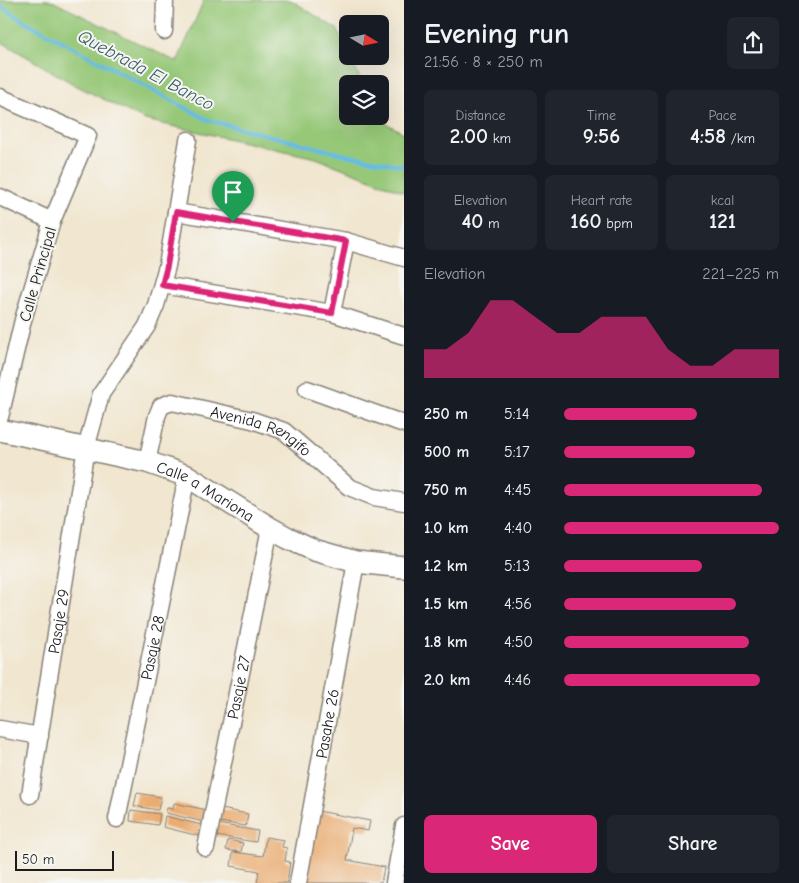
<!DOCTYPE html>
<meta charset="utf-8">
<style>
body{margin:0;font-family:"Comic Neue",sans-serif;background:#20242c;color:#f1f3f6;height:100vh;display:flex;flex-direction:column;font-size:19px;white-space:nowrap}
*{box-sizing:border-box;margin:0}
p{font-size:16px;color:#9ea1a6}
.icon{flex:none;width:28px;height:28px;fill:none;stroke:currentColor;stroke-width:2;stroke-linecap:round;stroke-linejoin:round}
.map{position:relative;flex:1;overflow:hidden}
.side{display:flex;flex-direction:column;background:#171b24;width:395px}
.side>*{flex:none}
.needle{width:32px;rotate:100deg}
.fabs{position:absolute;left:339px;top:15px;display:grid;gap:10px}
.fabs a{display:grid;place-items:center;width:50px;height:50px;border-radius:8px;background:#171b24;box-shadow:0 5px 20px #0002;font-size:25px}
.scale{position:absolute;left:15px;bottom:12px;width:99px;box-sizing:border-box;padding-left:5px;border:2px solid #1c1c1c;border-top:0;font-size:14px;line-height:18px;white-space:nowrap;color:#1c1c1c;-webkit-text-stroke:4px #f6f6f2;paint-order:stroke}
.pin{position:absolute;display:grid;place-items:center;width:42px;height:42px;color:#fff;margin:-51px -21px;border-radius:50% 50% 50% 0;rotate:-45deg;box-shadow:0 0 5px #0007}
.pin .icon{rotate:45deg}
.round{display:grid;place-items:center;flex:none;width:52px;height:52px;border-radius:8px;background:#20242c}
.headline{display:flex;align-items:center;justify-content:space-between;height:85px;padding:0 20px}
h1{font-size:28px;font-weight:800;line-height:38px}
.metrics{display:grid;grid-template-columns:repeat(3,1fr);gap:8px;height:85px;padding:5px 20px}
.metrics div{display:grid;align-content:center;border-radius:8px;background:#20242c;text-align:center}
.metrics b{font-size:21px;font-weight:800}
.metrics small{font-size:14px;font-weight:400}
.metrics p{font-size:14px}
.chart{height:140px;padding:10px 20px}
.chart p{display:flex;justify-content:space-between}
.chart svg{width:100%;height:90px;margin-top:5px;fill:#db2777;opacity:.7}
.primary-button{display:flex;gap:10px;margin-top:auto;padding:10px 20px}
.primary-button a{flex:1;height:58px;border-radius:8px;background:#db2777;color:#fff;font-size:20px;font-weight:800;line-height:58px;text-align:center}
.primary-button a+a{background:#20242c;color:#f1f3f6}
ul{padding:0 20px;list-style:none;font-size:16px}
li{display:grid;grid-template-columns:80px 60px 1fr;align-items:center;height:38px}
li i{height:12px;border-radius:6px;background:#db2777}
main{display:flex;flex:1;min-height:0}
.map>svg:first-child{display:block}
.green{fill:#97c878;stroke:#5a724a}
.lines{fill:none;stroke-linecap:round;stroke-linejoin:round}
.stream{stroke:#66bce3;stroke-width:4}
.building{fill:#eaac71}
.minor-casing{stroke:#868176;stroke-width:19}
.major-casing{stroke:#868176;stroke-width:24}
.minor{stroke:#fff;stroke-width:16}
.major{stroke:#fff;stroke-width:21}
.route-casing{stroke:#fff;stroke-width:10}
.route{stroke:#db2777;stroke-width:6}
.labels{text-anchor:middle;stroke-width:4;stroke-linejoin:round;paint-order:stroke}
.street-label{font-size:16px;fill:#1c1c1c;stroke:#f6f6f2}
.water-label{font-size:18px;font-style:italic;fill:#3a5c6c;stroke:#f6f6f2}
</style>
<main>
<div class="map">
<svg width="404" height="883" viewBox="0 0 404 883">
<rect width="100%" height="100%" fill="#f6f6f2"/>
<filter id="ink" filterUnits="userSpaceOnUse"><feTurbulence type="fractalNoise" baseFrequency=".02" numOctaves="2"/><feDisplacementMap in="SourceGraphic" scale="10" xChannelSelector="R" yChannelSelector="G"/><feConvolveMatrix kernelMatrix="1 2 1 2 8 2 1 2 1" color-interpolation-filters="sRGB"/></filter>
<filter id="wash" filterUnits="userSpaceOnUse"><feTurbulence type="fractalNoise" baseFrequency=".0096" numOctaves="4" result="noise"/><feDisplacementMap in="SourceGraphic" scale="20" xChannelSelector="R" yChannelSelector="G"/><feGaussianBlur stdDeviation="1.12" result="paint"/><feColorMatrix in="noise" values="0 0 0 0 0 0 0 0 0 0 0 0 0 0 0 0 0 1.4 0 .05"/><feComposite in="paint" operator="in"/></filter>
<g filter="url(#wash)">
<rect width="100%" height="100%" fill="#f1e6cf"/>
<path class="green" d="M0,0H50L177,62L204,0H291L337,29L347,52L348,56H349L363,84H348V116H378L380,120L404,133V192L316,158L145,120L75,85L0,41Z"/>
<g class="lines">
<path class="stream" d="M0,6L24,21L208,120L346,155L404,166"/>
</g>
<g id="blocks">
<path class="building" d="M137,793L161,797L158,810L134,806Z
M174,803L207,810L204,822L166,813L167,808L173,809Z
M221,809L248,814L246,826L219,822Z
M131,810L160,814L158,825L130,821Z
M313,810L370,821L368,831L352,828L347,860L384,867L381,883H299Z
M165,816L202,825L199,836L163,827Z
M218,824L258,831L256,842L216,836Z
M266,837L284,840L282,847L287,848L285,861L290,862L287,883H257L259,871L231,866L233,852L263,856Z
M228,840L243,843L241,852L226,850Z"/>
</g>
</g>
<g filter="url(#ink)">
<use href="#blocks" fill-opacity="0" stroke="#868176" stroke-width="1"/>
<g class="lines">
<defs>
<g id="minor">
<path d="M164,31L165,0"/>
<path d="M0,97L88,136L52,221L23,320L0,417"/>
<path d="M0,197L52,221"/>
<path d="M176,212L346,241L404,258"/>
<path d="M162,285L332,313L404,336"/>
<path d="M332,313L346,241"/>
<path d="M307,389L404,424"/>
<path id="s1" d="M147,462L157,416L161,406L172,402L252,420L284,431L349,487L374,497L404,502"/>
<path d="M0,729L40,736"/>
<path id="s2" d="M30,795L86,448L101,394L147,326L156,305L167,266L188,140"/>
<path id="s3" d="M117,819L187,476"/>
<path id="s4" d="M206,848L270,528"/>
<path id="s5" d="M298,883L356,562"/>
<path d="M394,883L404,826"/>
</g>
<g id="major">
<path id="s6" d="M0,430L147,462L187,476L270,528L288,538L314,550L356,562L404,567"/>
</g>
</defs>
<use href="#minor" class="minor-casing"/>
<use href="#major" class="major-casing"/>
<use href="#minor" class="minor"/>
<use href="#major" class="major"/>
</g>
</g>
<g class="lines" filter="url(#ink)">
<defs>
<path id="route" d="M176,212L346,241L332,313L162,285L167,266Z"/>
</defs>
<use href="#route" class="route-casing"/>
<use href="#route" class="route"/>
</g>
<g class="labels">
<g class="street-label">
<text transform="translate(37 274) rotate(-74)" y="6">Calle Principal</text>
<text dy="6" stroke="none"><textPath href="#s1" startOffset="164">Avenida Rengifo</textPath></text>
<text dy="6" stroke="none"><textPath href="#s6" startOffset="216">Calle a Mariona</textPath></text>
<text dy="6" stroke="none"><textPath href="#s2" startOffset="176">Pasaje 29</textPath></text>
<text dy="6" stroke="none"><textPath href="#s3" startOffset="175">Pasaje 28</textPath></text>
<text dy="6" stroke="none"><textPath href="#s4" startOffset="164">Pasaje 27</textPath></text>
<text dy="6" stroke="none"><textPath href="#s5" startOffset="162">Pasahe 26</textPath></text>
</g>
<g class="water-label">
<text transform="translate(146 70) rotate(28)" y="6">Quebrada El Banco</text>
</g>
</g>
</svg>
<div class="fabs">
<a><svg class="needle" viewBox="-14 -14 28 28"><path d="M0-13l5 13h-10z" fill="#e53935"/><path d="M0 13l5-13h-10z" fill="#9ea1a6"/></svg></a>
<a><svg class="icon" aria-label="layers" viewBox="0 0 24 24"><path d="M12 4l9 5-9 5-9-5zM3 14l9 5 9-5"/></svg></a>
</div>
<div class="scale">50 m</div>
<div class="pin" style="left:233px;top:222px;background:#1e9e55"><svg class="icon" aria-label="arrive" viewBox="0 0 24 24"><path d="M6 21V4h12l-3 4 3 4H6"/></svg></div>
</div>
<section class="side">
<div class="headline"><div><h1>Evening run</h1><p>21:56 · 8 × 250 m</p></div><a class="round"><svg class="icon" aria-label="share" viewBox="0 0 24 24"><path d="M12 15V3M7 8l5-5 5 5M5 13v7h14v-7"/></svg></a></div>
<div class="metrics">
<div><p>Distance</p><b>2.00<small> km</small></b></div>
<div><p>Time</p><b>9:56</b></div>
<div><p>Pace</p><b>4:58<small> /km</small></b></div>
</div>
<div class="metrics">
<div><p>Elevation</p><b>40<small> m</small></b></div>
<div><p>Heart rate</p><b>160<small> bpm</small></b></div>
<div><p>kcal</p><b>121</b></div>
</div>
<div class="chart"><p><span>Elevation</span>221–225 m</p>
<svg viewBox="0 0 160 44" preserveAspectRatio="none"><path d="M0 44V30L10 30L20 22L30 6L40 6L50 14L60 22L70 22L80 14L90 14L100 14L110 30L120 38L130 38L140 30L150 30L160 30V44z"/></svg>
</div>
<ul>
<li><b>250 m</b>5:14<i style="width:62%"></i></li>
<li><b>500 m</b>5:17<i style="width:61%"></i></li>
<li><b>750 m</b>4:45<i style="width:92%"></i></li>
<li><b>1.0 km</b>4:40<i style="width:100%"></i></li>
<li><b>1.2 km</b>5:13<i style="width:64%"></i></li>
<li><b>1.5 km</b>4:56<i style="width:80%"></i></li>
<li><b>1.8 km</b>4:50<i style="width:86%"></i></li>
<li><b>2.0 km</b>4:46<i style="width:91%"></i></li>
</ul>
<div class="primary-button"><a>Save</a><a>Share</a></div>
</section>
</main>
